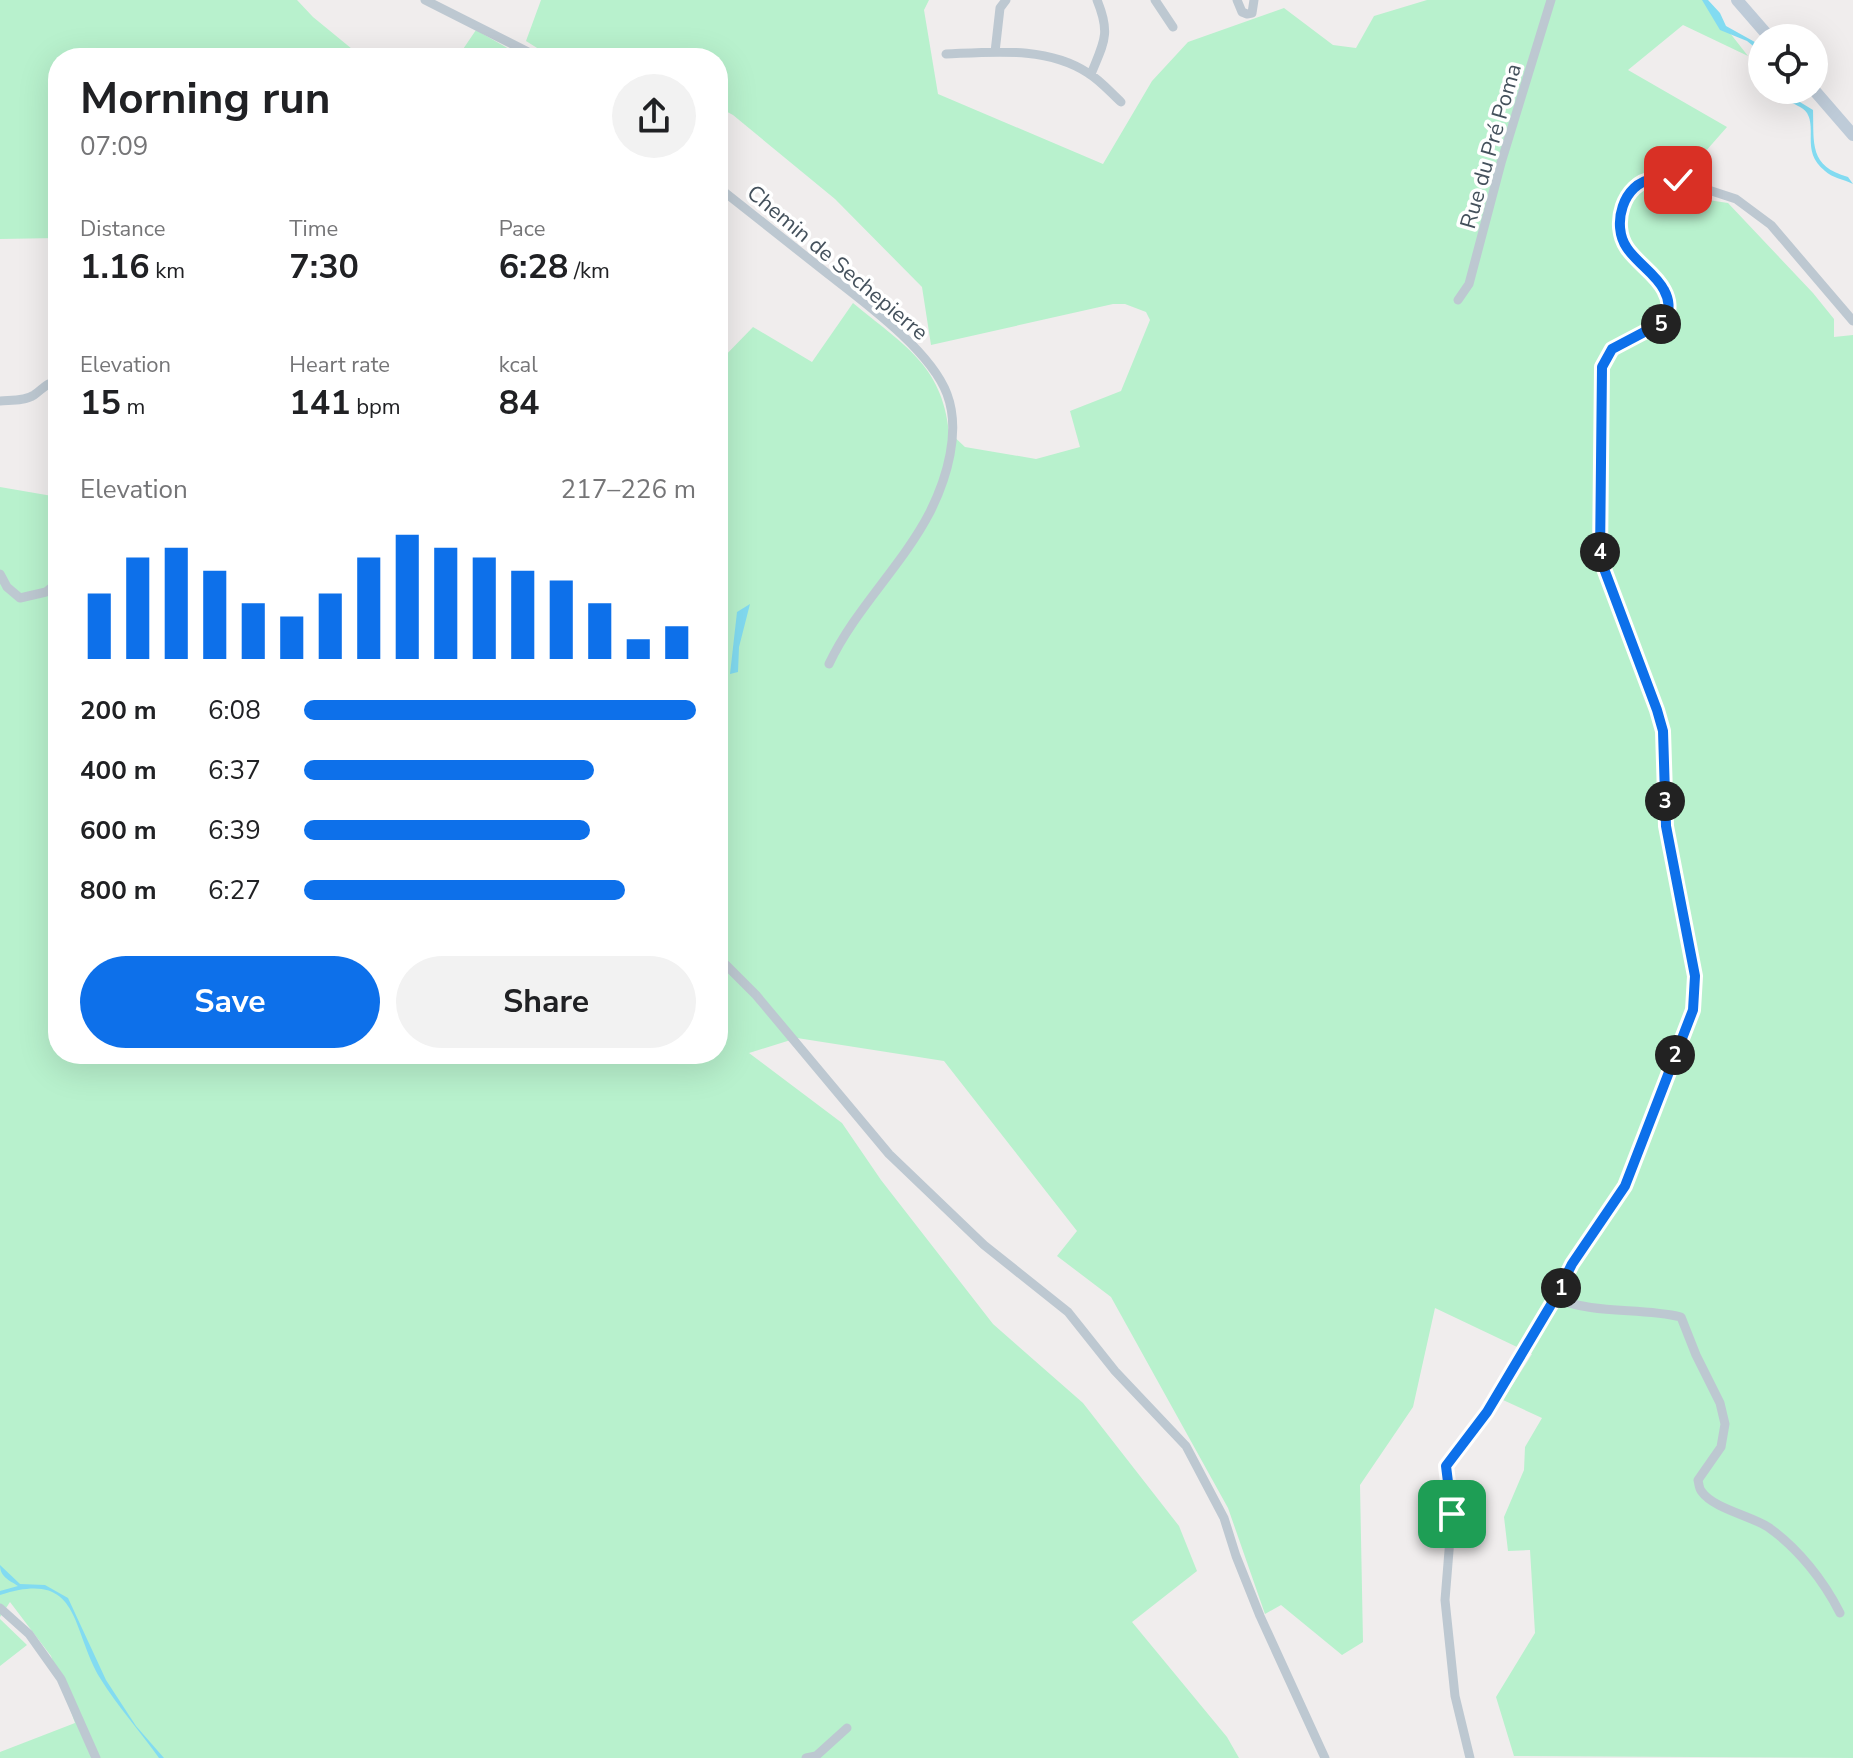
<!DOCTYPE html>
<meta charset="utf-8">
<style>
body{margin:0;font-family:"Nunito Sans",sans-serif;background:#f2f2f2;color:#202124;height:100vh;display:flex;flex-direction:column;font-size:30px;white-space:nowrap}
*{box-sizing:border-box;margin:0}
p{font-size:26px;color:#757577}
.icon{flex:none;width:44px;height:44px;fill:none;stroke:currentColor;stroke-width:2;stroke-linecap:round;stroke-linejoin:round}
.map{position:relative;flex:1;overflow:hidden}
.details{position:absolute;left:48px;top:48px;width:680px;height:1016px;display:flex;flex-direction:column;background:#fff;border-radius:32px;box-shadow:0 8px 32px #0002}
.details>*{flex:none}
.buttons{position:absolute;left:1748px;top:24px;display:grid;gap:16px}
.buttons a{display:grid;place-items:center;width:80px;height:80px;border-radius:50%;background:#fff;box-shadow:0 8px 32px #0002;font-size:40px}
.pin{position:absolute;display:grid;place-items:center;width:68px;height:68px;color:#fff;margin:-34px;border-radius:16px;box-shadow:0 4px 12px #0006}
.km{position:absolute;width:40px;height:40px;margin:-20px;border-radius:50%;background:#222;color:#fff;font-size:22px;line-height:40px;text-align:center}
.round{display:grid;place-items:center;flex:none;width:84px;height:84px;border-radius:42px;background:#f2f2f2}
.overview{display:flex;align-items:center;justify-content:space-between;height:136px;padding:0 32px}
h1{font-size:44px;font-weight:700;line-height:60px}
.figures{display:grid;grid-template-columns:repeat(3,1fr);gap:12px;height:136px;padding:8px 32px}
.figures div{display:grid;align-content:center}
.figures b{font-size:34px;font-weight:700}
.figures small{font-size:22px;font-weight:400}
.figures p{font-size:22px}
.chart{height:224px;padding:16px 32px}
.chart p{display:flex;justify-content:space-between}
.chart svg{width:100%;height:144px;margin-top:8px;stroke:#0d70ea;stroke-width:6}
.primary-button{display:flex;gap:16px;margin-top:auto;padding:16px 32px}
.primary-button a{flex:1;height:92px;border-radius:48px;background:#0d70ea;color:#fff;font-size:32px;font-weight:700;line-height:92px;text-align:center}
.primary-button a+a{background:#f2f2f2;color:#202124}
ul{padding:0 32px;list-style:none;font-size:26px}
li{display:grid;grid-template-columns:128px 96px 1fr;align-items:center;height:60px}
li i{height:20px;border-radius:10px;background:#0d70ea}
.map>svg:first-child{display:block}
.green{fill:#b8f1cd}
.water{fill:#82dbf1}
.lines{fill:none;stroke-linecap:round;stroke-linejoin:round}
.street{stroke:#bdc8d1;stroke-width:9}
.secondary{stroke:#becbd8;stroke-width:12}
.route-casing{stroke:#fff;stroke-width:16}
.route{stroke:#0d70ea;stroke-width:10}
.labels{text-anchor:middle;stroke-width:7;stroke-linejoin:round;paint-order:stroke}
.street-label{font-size:22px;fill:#44515c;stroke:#fff}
</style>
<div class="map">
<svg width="1853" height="1758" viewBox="0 0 1853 1758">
<rect width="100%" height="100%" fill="#f0eded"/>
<path class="green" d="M0,0H297L313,17L363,58H58V238L0,239Z
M541,0H929L924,10L938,94L1103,164L1152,81L1188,42L1284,8L1333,45L1356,48L1374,16L1427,0H1704L1748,56L1683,25L1628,70L1727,127L1668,194L1728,203L1813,293L1834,319V337L1853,335V1758L1514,1756L1496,1697L1535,1633L1530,1550L1508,1551L1504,1517L1524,1470L1525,1447L1542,1418L1503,1400L1532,1354L1435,1308L1413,1407L1360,1485L1363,1642L1342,1655L1281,1605L1265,1614L1228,1508L1111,1297L1057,1256L1077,1231L944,1061L797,1038L749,1053L842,1123L881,1180L993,1324L1083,1403L1179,1526L1197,1571L1132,1622L1227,1737L1239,1758H0V1752L75,1723L51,1656L10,1602L0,1617V487L58,497V1054H718V363L753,327L812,362L853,303C902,344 942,364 949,432L965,447L1036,459L1080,447L1070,411L1121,391L1150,320L1146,312L1125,304H1113L931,345L922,287L835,199L733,115L718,107V58H553L526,41Z
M476,30L518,54L515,58H457Z
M0,1619L27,1645L0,1666Z"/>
<path class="water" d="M1702,0H1708L1720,13L1726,26L1762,46V53L1747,41L1720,30Z
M1784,90H1788L1790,96L1813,110C1814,144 1809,166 1848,177L1853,184C1843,179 1832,178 1825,171C1801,152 1817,130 1807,113C1803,107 1792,103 1785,100Z
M750,604L739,647L738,672L730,674L737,612Z
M0,1565L20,1584L45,1585L68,1598L106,1680L136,1726L164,1758H159C140,1731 118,1707 100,1678C70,1627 81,1569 0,1595V1591L18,1586C9,1580 0,1577 0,1565Z"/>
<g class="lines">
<path class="street" d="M425,0L540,58
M1155,0L1173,27
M1237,0L1242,12L1247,14L1252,13L1254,0
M995,52L1000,8L1006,0
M946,54C993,52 1047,46 1088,73C1100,80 1111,93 1121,102
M1091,74C1104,42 1111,34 1097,0
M718,187C753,215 788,242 823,270C861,300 930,349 947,394C961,431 947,478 930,512C902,566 855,609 829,664
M1458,300L1469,284L1501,163L1551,0
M0,401C11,400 25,401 34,395C44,388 46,383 58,381
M0,574L7,587L20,598L46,592L58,582
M718,957L756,995L889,1154L984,1245L1068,1312L1115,1371L1186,1446L1224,1518L1236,1556L1260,1616L1325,1758
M1555,1298C1595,1315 1640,1307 1681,1317L1696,1355L1720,1403L1725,1424L1721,1447L1698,1480C1699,1484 1699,1489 1702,1492C1713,1508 1751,1516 1768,1527C1798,1548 1824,1581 1840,1613
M0,1608L29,1634L61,1679L96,1758
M806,1758L816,1756L847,1728
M1470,1758L1455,1696L1445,1600L1452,1514L1446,1466L1487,1412L1555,1298L1572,1264L1625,1186L1693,1010L1695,976L1666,826L1663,731L1657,710L1600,558L1602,367L1612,349L1667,320L1669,302L1662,286L1625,246L1619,220L1626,196L1639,184L1652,179L1678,180L1736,199L1771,225L1853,321"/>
<path class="secondary" d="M1737,0L1770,38
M1814,90L1853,135"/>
</g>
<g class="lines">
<defs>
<path id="route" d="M1452,1514L1446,1466L1487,1412L1555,1298L1572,1264L1625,1186L1693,1010L1695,976L1666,826L1663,731L1657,710L1600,558L1602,367L1612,349L1667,320C1669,308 1670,301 1664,290C1656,274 1637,263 1627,248C1611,225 1623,183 1653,179C1661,178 1670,180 1678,180"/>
</defs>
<use href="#route" class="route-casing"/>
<use href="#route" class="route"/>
</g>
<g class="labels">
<g class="street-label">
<text transform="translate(1490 146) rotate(-74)" y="8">Rue du Pré Poma</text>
<text transform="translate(838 262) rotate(40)" y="8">Chemin de Sechepierre</text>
</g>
</g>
</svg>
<div class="buttons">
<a><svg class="icon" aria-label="locate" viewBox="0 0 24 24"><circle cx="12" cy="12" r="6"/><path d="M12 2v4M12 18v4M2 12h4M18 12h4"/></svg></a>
</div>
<div class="pin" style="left:1452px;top:1514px;background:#1e9e55"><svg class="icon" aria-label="arrive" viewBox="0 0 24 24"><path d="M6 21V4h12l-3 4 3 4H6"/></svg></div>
<div class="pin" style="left:1678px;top:180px;background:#d93025"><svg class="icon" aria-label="check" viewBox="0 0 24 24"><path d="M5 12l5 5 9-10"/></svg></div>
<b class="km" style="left:1561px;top:1288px">1</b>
<b class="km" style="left:1675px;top:1055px">2</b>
<b class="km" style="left:1665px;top:801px">3</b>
<b class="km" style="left:1600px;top:552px">4</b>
<b class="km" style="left:1661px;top:324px">5</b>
<section class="details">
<div class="overview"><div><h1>Morning run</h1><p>07:09</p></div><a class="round"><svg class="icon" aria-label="share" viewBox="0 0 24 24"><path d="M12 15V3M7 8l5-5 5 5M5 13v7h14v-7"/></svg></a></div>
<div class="figures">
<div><p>Distance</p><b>1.16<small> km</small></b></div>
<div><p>Time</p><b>7:30</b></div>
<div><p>Pace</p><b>6:28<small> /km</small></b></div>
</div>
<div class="figures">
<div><p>Elevation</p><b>15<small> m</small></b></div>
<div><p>Heart rate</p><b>141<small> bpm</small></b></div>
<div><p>kcal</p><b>84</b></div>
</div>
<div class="chart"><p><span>Elevation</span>217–226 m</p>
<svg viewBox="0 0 160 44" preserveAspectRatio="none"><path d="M5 44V24M15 44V13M25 44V10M35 44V17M45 44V27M55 44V31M65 44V24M75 44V13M85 44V6M95 44V10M105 44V13M115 44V17M125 44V20M135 44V27M145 44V38M155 44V34"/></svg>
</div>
<ul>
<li><b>200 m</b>6:08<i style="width:100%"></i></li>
<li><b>400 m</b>6:37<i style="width:74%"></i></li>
<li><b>600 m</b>6:39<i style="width:73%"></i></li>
<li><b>800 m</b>6:27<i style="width:82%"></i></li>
</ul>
<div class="primary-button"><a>Save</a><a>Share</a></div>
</section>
</div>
